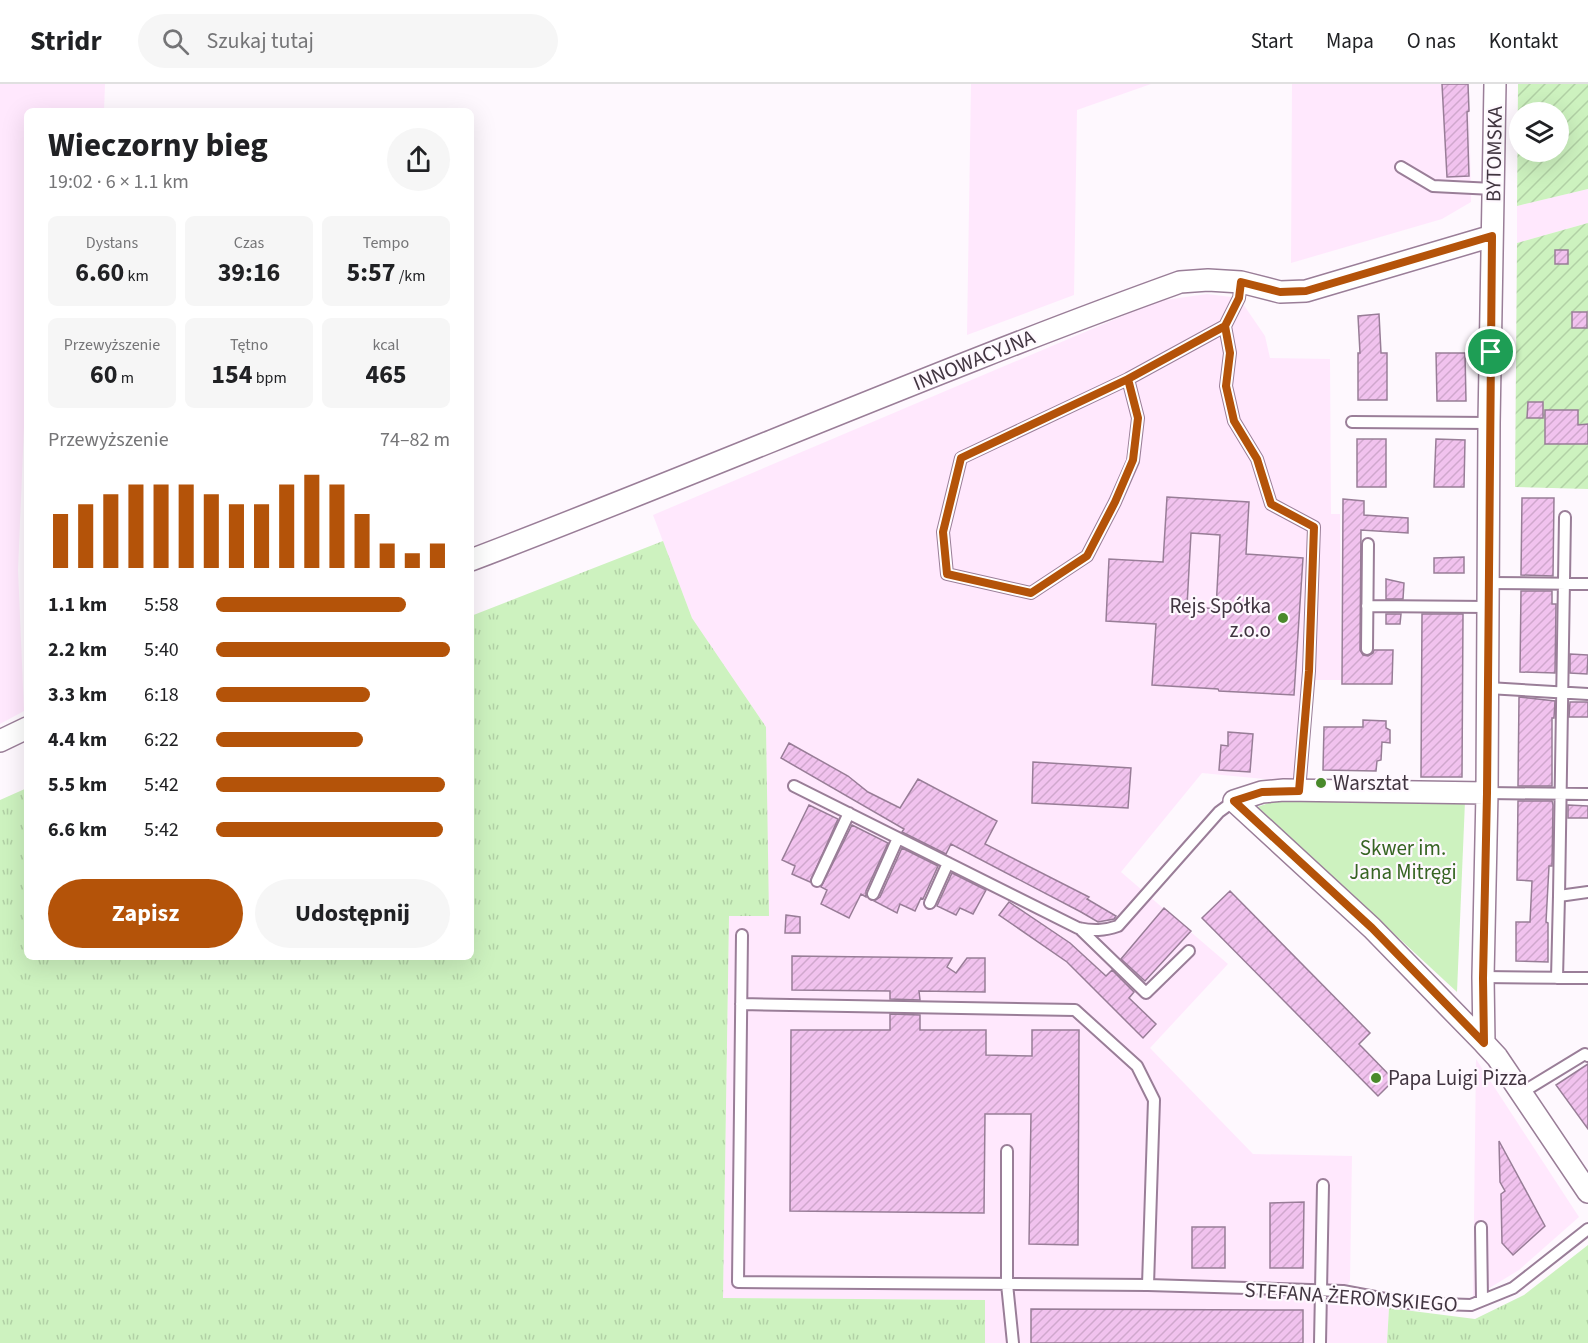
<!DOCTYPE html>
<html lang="pl">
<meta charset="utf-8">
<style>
body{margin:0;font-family:"Source Sans 3",sans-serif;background:#f6f6f6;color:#202124;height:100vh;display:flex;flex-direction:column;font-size:22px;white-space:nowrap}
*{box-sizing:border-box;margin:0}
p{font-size:20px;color:#757577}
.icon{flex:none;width:33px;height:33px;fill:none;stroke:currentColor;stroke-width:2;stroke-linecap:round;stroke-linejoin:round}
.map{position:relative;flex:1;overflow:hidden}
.side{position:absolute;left:24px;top:24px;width:450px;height:852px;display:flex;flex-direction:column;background:#fff;border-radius:9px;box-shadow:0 6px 24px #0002}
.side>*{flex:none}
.tools{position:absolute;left:1509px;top:18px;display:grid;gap:12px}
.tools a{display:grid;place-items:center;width:60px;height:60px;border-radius:50%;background:#fff;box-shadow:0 6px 24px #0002;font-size:30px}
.pin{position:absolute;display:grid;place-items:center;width:51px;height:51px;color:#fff;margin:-26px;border:3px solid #fff;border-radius:50%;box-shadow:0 2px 6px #0007}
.round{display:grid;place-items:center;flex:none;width:63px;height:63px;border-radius:32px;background:#f6f6f6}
.headline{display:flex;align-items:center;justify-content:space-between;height:102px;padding:0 24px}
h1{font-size:33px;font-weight:700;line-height:45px}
.figures{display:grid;grid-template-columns:repeat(3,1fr);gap:9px;height:102px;padding:6px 24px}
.figures div{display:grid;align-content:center;border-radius:9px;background:#f6f6f6;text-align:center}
.figures b{font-size:26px;font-weight:700}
.figures small{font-size:16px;font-weight:400}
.figures p{font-size:16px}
.chart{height:168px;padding:12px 24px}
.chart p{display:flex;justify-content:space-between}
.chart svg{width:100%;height:108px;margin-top:6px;stroke:#b45309;stroke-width:6}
.action{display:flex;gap:12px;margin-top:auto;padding:12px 24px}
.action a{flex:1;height:69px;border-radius:36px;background:#b45309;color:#fff;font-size:24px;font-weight:700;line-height:69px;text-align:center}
.action a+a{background:#f6f6f6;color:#202124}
ul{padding:0 24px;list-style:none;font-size:20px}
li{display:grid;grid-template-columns:96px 72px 1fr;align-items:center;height:45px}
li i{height:15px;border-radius:8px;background:#b45309}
header{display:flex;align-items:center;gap:36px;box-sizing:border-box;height:84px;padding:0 30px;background:#fff;border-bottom:2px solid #e0e0e0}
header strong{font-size:28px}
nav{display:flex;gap:33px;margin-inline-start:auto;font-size:21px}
.search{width:420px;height:54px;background:#f6f6f6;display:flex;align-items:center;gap:15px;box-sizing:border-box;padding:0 21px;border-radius:33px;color:#757577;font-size:22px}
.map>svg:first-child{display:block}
.built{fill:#ffe8fd}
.grass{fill:url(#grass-tufts)}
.park{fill:#cdf2bf}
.garden{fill:url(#garden-furrows);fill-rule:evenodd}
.building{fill:url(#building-hatch);stroke:#987d97;stroke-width:1.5;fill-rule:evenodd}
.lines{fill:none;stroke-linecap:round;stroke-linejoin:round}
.service-casing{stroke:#9a7e98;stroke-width:14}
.minor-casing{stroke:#9a7e98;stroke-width:24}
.service{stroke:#fff;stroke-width:10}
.minor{stroke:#fff;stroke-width:21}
.route-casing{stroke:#fff;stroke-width:12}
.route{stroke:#b45309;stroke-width:8}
.poi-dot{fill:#49892b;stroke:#fef8fe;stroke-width:2}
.labels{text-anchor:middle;stroke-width:4.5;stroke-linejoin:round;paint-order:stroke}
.street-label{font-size:21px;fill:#413540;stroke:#fef8fe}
.poi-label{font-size:21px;fill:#413540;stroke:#fef8fe;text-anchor:start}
.park-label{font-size:21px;fill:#366422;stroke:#fef8fe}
</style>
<header>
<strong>Stridr</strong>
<div class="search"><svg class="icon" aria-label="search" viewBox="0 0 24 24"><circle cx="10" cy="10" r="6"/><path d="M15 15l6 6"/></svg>Szukaj tutaj</div>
<nav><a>Start</a><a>Mapa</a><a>O nas</a><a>Kontakt</a></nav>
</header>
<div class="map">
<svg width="1588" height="1259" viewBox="0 0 1588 1259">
<defs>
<pattern id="grass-tufts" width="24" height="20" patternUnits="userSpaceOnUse" patternTransform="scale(1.5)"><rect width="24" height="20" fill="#cdf2bf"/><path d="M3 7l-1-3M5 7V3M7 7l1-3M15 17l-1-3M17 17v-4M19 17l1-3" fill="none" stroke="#b1d0a5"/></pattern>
<pattern id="garden-furrows" width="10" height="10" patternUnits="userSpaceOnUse" patternTransform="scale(1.5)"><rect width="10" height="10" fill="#cdf2bf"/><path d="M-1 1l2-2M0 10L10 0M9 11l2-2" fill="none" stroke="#b1d0a5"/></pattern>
<pattern id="building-hatch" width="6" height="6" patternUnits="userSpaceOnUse" patternTransform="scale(1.5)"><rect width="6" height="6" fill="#f1c2ee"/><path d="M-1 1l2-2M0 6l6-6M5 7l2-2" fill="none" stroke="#d0a7cd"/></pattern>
</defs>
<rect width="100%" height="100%" fill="#fef8fe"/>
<path class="built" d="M0,0H105L104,27H27V272L18,486L24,627L0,640Z
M971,0H1151L1077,26L1074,211L967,251Z
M1292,0H1469L1471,118L1442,135L1291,179Z
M1588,105V139L1517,159V122Z
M1207,210L1239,214L1265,252L1270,274L1330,275L1331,430H1340L1341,596H1314L1307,699L1202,689L1121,788L1228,880L1150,964L1253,1070L1352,1072L1350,1197L1343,1207V1218L1389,1224L1387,1259H985V1216L723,1214L729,831L768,832L766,643L692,534L653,431L1158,217Z
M1476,975L1579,1133L1519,1186L1473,1214Z"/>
<path class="grass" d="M663,457L692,534L766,643L769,832H729L723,1214L985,1216V1259H0V716L27,704V873H471V532Z
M1588,1161V1259H1387L1389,1224L1475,1235L1524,1211Z"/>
<path class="park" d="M1275,717H1465L1457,908L1257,723Z"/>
<path class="garden" d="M1518,0H1588V105L1517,122ZM1520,28H1558V68H1520Z
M1588,139V405L1515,403L1517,159Z"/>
<path class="building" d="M1442,0H1468L1469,27L1467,28L1469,92L1447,93Z
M1555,166H1568V180H1555Z
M1572,228H1587V244H1572Z
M1379,230L1381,269H1387V316H1358V269H1360L1358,232Z
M1436,269H1465L1466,317H1437Z
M1528,318H1543V334H1527Z
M1545,326H1578V341L1588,340V360H1545Z
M1357,355H1386V403H1357Z
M1436,355L1465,356L1464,403H1434Z
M1167,413L1249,418L1246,470L1303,474L1294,611L1219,607L1218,605L1152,601L1156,540L1106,537L1109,475L1163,478ZM1191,449L1220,451L1216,525L1187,522Z
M1522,414H1554L1553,492L1521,491Z
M1343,415L1364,417V431L1408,434V449L1361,446L1360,566L1363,571L1368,572L1373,569L1374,566H1393L1392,600H1342Z
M1464,473V489H1434V474Z
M1386,495L1404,499L1403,515H1386Z
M1521,507H1552V520H1556L1555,589L1520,588Z
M1386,530H1401L1400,540H1386Z
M1422,530H1463L1462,693H1421Z
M1570,570L1588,571L1587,590L1570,589Z
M1519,613L1555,617L1554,634H1552V702H1518Z
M1570,618H1588V633H1569Z
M1363,636L1386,637V644L1390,646V659L1382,658L1381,676L1377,677L1376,687L1323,686L1324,643H1363Z
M1228,648L1253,650L1250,688L1219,686L1221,661L1228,662Z
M789,659L848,692L868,708L900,724L918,695L997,737L985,760L1089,813L1087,815L1116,832L1114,835L1098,838L1081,828L951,760L946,770L902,748L904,745L781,674Z
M1033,678L1131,684L1128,724L1032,719Z
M1518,717H1552L1553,721L1552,782H1549L1546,838L1548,839V878L1516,877V838H1530L1532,797L1517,796Z
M809,721L838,735L810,798L792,790L795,782L782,776Z
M1568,721L1588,722V734H1568Z
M852,741L888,759L866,807V813L861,810L849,834L821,820L827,806L821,803Z
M902,764L938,782L923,815L921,814L915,827L900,820L897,829L874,817L880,813Z
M952,789L986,806L973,830L960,824L956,831L937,822Z
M1230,807L1370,949L1359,960L1394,996L1378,1012L1202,834Z
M1009,818L1070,859L1106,892L1112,886L1134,908L1129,914L1156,940L1143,954L1067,878L999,831Z
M1164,824L1191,847L1145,897L1121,875Z
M786,831L800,833V849H785Z
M792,872L952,874L947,883L956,889L967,874H985V908L919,907L920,916L890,915V907L792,906Z
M890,930L920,931V946H986V971L1032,972V946H1079L1078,1161L1029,1160L1031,1030H985L984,1129L790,1127L791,946H890Z
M1588,980V1045L1556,1001Z
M1499,1057L1545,1142L1513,1171L1502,1159L1501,1110L1505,1107L1500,1098Z
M1304,1118L1303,1184H1270V1119Z
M1192,1143H1225V1184H1192Z
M1031,1225L1303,1226V1259H1031Z"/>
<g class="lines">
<defs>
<path id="service" d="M1401,83L1433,102L1493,105
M1225,242L1230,269L1226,302L1234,337L1257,375L1271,420L1314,443L1309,587L1299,707
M1128,295L1138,334L1133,377L1115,418L1087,472L1031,509L947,490L943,448L961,374L1128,295L1225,242L1239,214L1241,198
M1352,338L1489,339
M1489,499L1588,500
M1367,522L1488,523
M1367,565L1368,460
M1488,604L1588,610
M794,702L1078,844C1093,847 1104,847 1118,842L1219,728L1234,717
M1487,709L1588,710
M817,797L849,729
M873,810L898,754
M1559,812L1565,433
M930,819L948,779
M1079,844L1146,909L1189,867
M742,851L738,1198L1148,1201L1343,1207L1407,1219L1471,1221L1513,1204L1588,1145
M1483,893L1588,894
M1557,894L1559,812L1588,808
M741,920L1075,926L1137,982L1154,1016L1148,1201
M1521,1009L1585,970L1588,972
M1007,1067V1200L1013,1259
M1481,1143L1482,1216
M1320,1259L1323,1101"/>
<path id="minor" d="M471,476C708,386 941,284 1180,198L1208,196L1241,198L1280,208L1306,207L1492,152
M0,657L27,644
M1487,709L1284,706L1262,708L1234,717L1372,844L1484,959L1497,973L1588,1108
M1484,959L1483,893L1487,709L1489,339L1495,0"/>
</defs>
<use href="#service" class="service-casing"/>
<use href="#minor" class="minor-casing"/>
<use href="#service" class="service"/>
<use href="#minor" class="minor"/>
</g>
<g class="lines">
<defs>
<path id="route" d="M1491,268L1492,152L1306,207L1280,208L1241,198L1239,214L1225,242L1128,295L961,374L943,448L947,490L1031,509L1087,472L1115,418L1133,376L1138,334L1128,295L1225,242L1230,269L1226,302L1234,337L1257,375L1271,420L1314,443L1309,587L1299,707L1262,708L1234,717L1372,844L1484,959L1483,894L1487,709L1491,268"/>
</defs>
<use href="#route" class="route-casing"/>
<use href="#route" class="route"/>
</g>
<g class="poi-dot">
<circle cx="1283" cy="534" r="6"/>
<circle cx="1321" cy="699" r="6"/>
<circle cx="1376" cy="994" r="6"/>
</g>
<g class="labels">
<g class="street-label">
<text transform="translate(1494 70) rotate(-89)" y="7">BYTOMSKA</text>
<text transform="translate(974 276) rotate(-22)" y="7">INNOWACYJNA</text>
<text transform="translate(1351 1213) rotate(4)" y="7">STEFANA ŻEROMSKIEGO</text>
</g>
<g class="poi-label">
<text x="1271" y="529" text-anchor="end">Rejs Spółka<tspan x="1271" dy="24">z.o.o</tspan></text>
<text x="1333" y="706">Warsztat</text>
<text x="1388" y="1001">Papa Luigi Pizza</text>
</g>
<g class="park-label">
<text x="1403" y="771">Skwer im.<tspan x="1403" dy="24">Jana Mitręgi</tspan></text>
</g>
</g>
</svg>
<div class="tools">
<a><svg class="icon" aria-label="layers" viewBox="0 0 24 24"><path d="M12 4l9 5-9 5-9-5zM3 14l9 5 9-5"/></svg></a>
</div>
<div class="pin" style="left:1491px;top:268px;background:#1e9e55"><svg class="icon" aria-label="arrive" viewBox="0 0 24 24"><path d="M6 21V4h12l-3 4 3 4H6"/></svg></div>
<section class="side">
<div class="headline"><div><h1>Wieczorny bieg</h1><p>19:02 · 6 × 1.1 km</p></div><a class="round"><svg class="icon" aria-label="share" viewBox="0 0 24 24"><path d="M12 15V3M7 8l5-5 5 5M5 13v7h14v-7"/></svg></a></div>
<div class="figures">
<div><p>Dystans</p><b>6.60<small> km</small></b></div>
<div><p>Czas</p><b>39:16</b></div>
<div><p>Tempo</p><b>5:57<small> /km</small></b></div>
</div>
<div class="figures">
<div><p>Przewyższenie</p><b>60<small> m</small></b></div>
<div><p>Tętno</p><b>154<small> bpm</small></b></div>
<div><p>kcal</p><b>465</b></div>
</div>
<div class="chart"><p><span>Przewyższenie</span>74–82 m</p>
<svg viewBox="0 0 160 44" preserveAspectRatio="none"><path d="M5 44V22M15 44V18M25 44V14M35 44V10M45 44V10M55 44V10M65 44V14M75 44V18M85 44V18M95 44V10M105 44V6M115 44V10M125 44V22M135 44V34M145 44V38M155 44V34"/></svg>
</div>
<ul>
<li><b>1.1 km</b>5:58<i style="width:81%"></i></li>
<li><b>2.2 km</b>5:40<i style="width:100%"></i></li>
<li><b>3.3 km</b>6:18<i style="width:66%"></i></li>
<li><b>4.4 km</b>6:22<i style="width:63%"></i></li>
<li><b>5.5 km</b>5:42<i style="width:98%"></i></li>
<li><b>6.6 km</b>5:42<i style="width:97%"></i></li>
</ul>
<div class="action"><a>Zapisz</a><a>Udostępnij</a></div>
</section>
</div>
